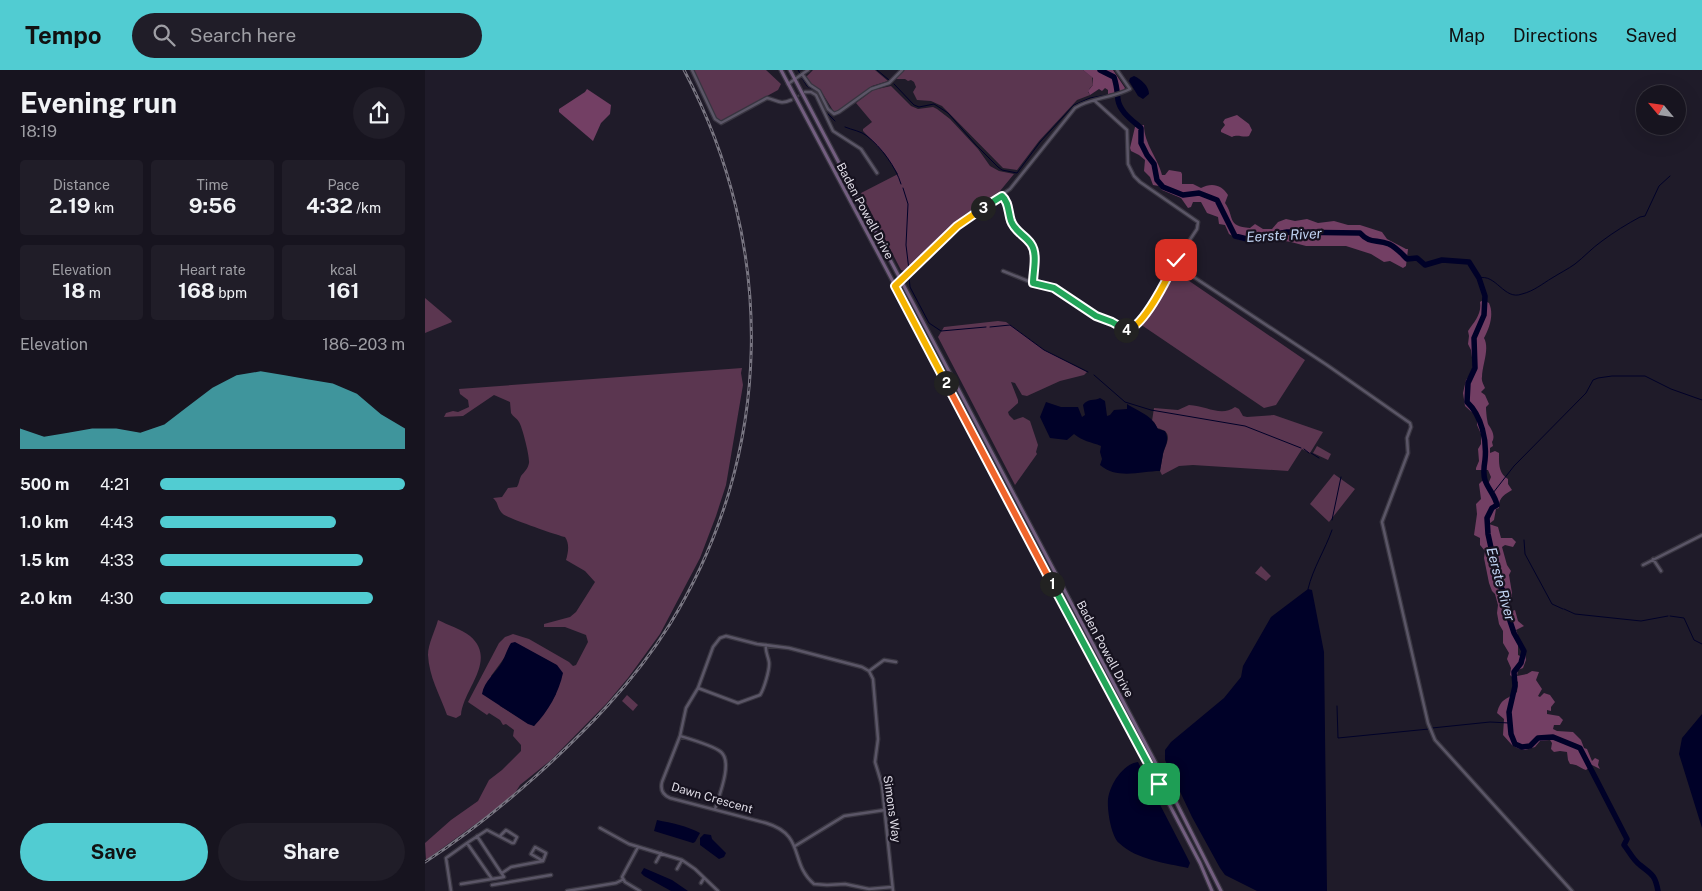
<!DOCTYPE html>
<meta charset="utf-8">
<style>
body{margin:0;font-family:"Public Sans",sans-serif;background:#201d28;color:#f1f3f6;height:100vh;display:flex;flex-direction:column;font-size:19px;white-space:nowrap}
*{box-sizing:border-box;margin:0}
p{font-size:16px;color:#9e9ea4}
.icon{flex:none;width:28px;height:28px;fill:none;stroke:currentColor;stroke-width:2;stroke-linecap:round;stroke-linejoin:round}
.map{position:relative;flex:1;overflow:hidden}
.drawer{display:flex;flex-direction:column;background:#17141f;width:425px}
.drawer>*{flex:none}
.needle{width:32px;rotate:299deg}
.tools{position:absolute;left:1211px;top:15px;display:grid;gap:10px}
.tools a{display:grid;place-items:center;width:50px;height:50px;border-radius:50%;background:#17141f;box-shadow:0 5px 20px #0002,0 0 0 1px #36333d;font-size:25px}
.pin{position:absolute;display:grid;place-items:center;width:42px;height:42px;color:#fff;margin:-21px;border-radius:10px;box-shadow:0 2px 8px #0006}
.km{position:absolute;width:25px;height:25px;margin:-12px;border-radius:50%;background:#222;color:#fff;font-size:14px;line-height:25px;text-align:center}
.round{display:grid;place-items:center;flex:none;width:52px;height:52px;border-radius:26px;background:#201d28}
.head{display:flex;align-items:center;justify-content:space-between;height:85px;padding:0 20px}
h1{font-size:28px;font-weight:700;line-height:38px}
.figures{display:grid;grid-template-columns:repeat(3,1fr);gap:8px;height:85px;padding:5px 20px}
.figures div{display:grid;align-content:center;border-radius:5px;background:#201d28;text-align:center}
.figures b{font-size:21px;font-weight:700}
.figures small{font-size:14px;font-weight:400}
.figures p{font-size:14px}
.chart{height:140px;padding:10px 20px}
.chart p{display:flex;justify-content:space-between}
.chart svg{width:100%;height:90px;margin-top:5px;fill:#51ccd2;opacity:.7}
.button{display:flex;gap:10px;margin-top:auto;padding:10px 20px}
.button a{flex:1;height:58px;border-radius:30px;background:#51ccd2;color:#111;font-size:20px;font-weight:700;line-height:58px;text-align:center}
.button a+a{background:#201d28;color:#f1f3f6}
ul{padding:0 20px;list-style:none;font-size:16px}
li{display:grid;grid-template-columns:80px 60px 1fr;align-items:center;height:38px}
li i{height:12px;border-radius:6px;background:#51ccd2}
header{display:flex;align-items:center;gap:30px;box-sizing:border-box;height:70px;padding:0 25px;background:#51ccd2;color:#111}
header strong{font-size:24px}
nav{display:flex;gap:28px;margin-inline-start:auto;font-size:18px}
.search{width:350px;height:45px;background:#201d28;display:flex;align-items:center;gap:12px;box-sizing:border-box;padding:0 18px;border-radius:28px;color:#9e9ea4;font-size:19px}
main{display:flex;flex:1;min-height:0}
.map>svg:first-child{display:block}
.green{fill:#5b3650;fill-rule:evenodd}
.forest{fill:#733f64}
.water{fill:#000128}
.lines{fill:none;stroke-linecap:round;stroke-linejoin:round}
.stream{stroke:#000128;stroke-width:1}
.river{stroke:#000128;stroke-width:5.5}
.minor-tunnel{stroke:#3c3845;stroke-width:2.5;stroke-dasharray:2.5 1;stroke-linecap:butt}
.minor-casing{stroke:#383540;stroke-width:5}
.secondary-casing{stroke:#383540;stroke-width:5.5}
.minor{stroke:#5b5667;stroke-width:2.5}
.secondary{stroke:#735e80;stroke-width:3}
.rail-casing{stroke:#797682;stroke-width:3}
.rail{stroke:#16121f;stroke-width:1;stroke-dasharray:4;stroke-linecap:butt}
.split-1-casing{stroke:#fff;stroke-width:10}
.split-2-casing{stroke:#fff;stroke-width:10}
.split-3-casing{stroke:#fff;stroke-width:10}
.split-4-casing{stroke:#fff;stroke-width:10}
.split-5-casing{stroke:#fff;stroke-width:10}
.split-1{stroke:#22a559;stroke-width:6}
.split-2{stroke:#f0652b;stroke-width:6}
.split-3{stroke:#f5b400;stroke-width:6}
.split-4{stroke:#22a559;stroke-width:6}
.split-5{stroke:#f5b400;stroke-width:6}
.labels{text-anchor:middle;stroke-width:4.5;stroke-linejoin:round;paint-order:stroke}
.street-label{font-size:12px;fill:#dfdce6;stroke:#16121f}
.water-label{font-size:14px;font-style:italic;fill:#c1d4f3;stroke:#16121f}
</style>
<header>
<strong>Tempo</strong>
<div class="search"><svg class="icon" aria-label="search" viewBox="0 0 24 24"><circle cx="10" cy="10" r="6"/><path d="M15 15l6 6"/></svg>Search here</div>
<nav><a>Map</a><a>Directions</a><a>Saved</a></nav>
</header>
<main>
<section class="drawer">
<div class="head"><div><h1>Evening run</h1><p>18:19</p></div><a class="round"><svg class="icon" aria-label="share" viewBox="0 0 24 24"><path d="M12 15V3M7 8l5-5 5 5M5 13v7h14v-7"/></svg></a></div>
<div class="figures">
<div><p>Distance</p><b>2.19<small> km</small></b></div>
<div><p>Time</p><b>9:56</b></div>
<div><p>Pace</p><b>4:32<small> /km</small></b></div>
</div>
<div class="figures">
<div><p>Elevation</p><b>18<small> m</small></b></div>
<div><p>Heart rate</p><b>168<small> bpm</small></b></div>
<div><p>kcal</p><b>161</b></div>
</div>
<div class="chart"><p><span>Elevation</span>186–203 m</p>
<svg viewBox="0 0 160 44" preserveAspectRatio="none"><path d="M0 44V34L10 38L20 36L30 34L40 34L50 36L60 32L70 23L80 14L90 8L100 6L110 8L120 10L130 12L140 17L150 27L160 34V44z"/></svg>
</div>
<ul>
<li><b>500 m</b>4:21<i style="width:100%"></i></li>
<li><b>1.0 km</b>4:43<i style="width:72%"></i></li>
<li><b>1.5 km</b>4:33<i style="width:83%"></i></li>
<li><b>2.0 km</b>4:30<i style="width:87%"></i></li>
</ul>
<div class="button"><a>Save</a><a>Share</a></div>
</section>
<div class="map">
<svg width="1277" height="821" viewBox="0 0 1277 821">
<rect width="100%" height="100%" fill="#1f1b29"/>
<path class="green" d="M269,0H341L356,14L353,20L295,52L291,49Z
M388,0H450L463,11L447,16L413,42H409L396,21L385,13L381,7Z
M478,0H658L667,7L668,15L665,18L663,22L665,25L652,30L614,71L592,100L578,98L517,36L506,31L492,30L488,22L491,17L489,12L486,10L483,11L480,9H471Z
M466,16L486,36L493,39L508,37L512,39L525,49L553,79L565,96L574,101L589,104L575,121L539,145L480,201L476,200L436,123L473,104L460,84L438,61V59L447,52L431,33L448,20Z
M747,202H751L880,290L851,335L839,338L715,254L738,219L744,205Z
M0,228L26,250L27,252L0,263Z
M573,251L581,252L619,280L662,302L659,305L635,311L602,326L597,325L590,313L586,312L593,330V333L583,342L584,345L589,350L598,347L605,351L613,375L611,382L612,384L590,415L513,267L519,257Z
M317,298L316,303L318,315L301,415L291,446L275,488L235,564L203,608L182,633L126,690L95,715L90,723L63,745L1,790L0,773L26,750L53,731L64,710L77,700L96,681V675L88,666L89,660L81,654L78,655L75,650L64,643L62,645L43,632L74,573L80,567L88,564L104,569L144,592L148,596L151,595L163,572L161,565L140,557H119V554L145,547L151,542L170,512L160,501L141,490C143,483 145,474 140,467C134,466 82,448 78,444C72,439 74,433 68,428L77,427L83,418L92,417C94,414 94,410 96,406C99,402 103,399 104,393C105,387 97,356 94,352C92,348 88,347 86,343L85,332L69,325L38,346L19,347L21,343L28,341L33,342L44,337L43,330L35,324L34,319ZM90,573L131,595V624L125,634L109,656L75,636L66,606Z
M764,335C782,336 796,347 810,337L814,339L818,346L822,347L849,345L898,362L885,383L877,379L863,401L768,395L754,396L737,405L735,401C736,395 737,390 738,384C741,373 750,362 732,358L729,352L727,351L729,338L753,340Z
M892,376L906,384L903,390L888,383Z
M909,404L930,419L904,452L885,434Z
M836,496L846,506L841,511L830,503Z
M13,550C23,555 36,559 45,566C73,590 38,619 36,645L31,648L22,645C15,625 4,607 3,585C3,574 10,561 13,550Z
M202,625L213,635L208,641L197,631Z"/>
<path class="forest" d="M658,0H688L700,18C698,22 688,26 683,24V20L680,18L677,21L674,19L665,25L663,21L668,15V8Z
M162,19L186,35L185,44L176,53L168,71L134,42V39L160,22Z
M812,45L824,54L827,60L824,66C818,68 813,64 807,67L796,62V60L800,55L798,52L800,49Z
M719,55C719,74 733,88 737,105H740L744,100L756,102L757,104V114H768L776,118C787,112 797,115 803,125L800,133C810,147 801,156 825,158L830,154L838,159H847L853,152L861,149L870,151L882,149L893,153L909,151L923,155H935L957,162L962,169L981,179H983L981,196L978,198L965,191L959,192L946,184L921,176H881L866,172L848,169L833,171L815,170L804,164L800,155L794,154L793,147L782,143L776,132H768L766,137L763,138L756,128L737,120L734,116L728,115L725,107L719,101L720,90L714,85L706,81L705,78L710,57Z
M1058,230L1064,233C1069,244 1065,257 1059,268C1065,279 1057,295 1057,307C1056,311 1059,315 1060,318L1056,322L1060,325L1064,334L1061,337C1061,342 1062,350 1063,354C1066,359 1071,365 1067,372L1068,376L1065,378V383L1070,381L1074,383C1074,392 1073,403 1083,409V414L1087,420C1080,424 1073,428 1074,438L1071,439L1069,450L1064,454L1073,457L1076,468H1087L1091,472L1088,477L1080,475L1077,477L1082,495L1086,501L1084,505L1087,523L1084,540L1085,542L1090,540L1093,551L1099,556L1091,560L1093,565V585L1095,586L1100,584L1101,590L1098,598L1093,600L1092,606L1102,604L1107,601L1114,602L1111,610L1117,619L1113,626L1115,627L1119,623L1125,625L1130,632L1126,637V641L1122,640V644L1134,646L1138,650L1135,655H1129L1128,659L1132,661L1148,662L1156,670L1159,678L1162,679L1167,691L1170,688L1174,690L1173,695L1175,699L1167,695L1161,700C1155,698 1152,694 1145,694L1143,690L1142,682L1135,681L1129,682L1126,679L1127,673L1125,670L1115,671L1110,677L1100,680L1092,678L1087,675L1078,665L1079,649L1072,643C1076,628 1081,630 1092,622L1093,612L1085,605L1086,598L1082,589L1084,583L1078,573V561L1074,554L1072,543L1073,535L1070,524L1067,521L1064,513L1059,488L1060,481L1055,475V468L1049,465L1052,444L1051,434L1056,429L1054,414L1057,411L1064,412L1066,407L1063,400H1051V398L1054,391L1053,379L1056,374V364L1052,355V347L1040,336L1038,323L1041,310L1047,302L1048,295L1046,280L1043,274L1044,266L1043,261C1049,252 1057,244 1055,232Z"/>
<path class="water" d="M709,6C716,9 724,16 724,24L718,29L713,26L704,11L705,8Z
M675,328L680,331L682,346L685,345L689,340L702,339V334C714,342 727,345 733,359L740,361C745,371 740,375 738,384C737,390 736,395 735,401C717,401 692,410 675,395L677,389L675,382L676,376C666,372 657,371 649,364L642,370L625,368L615,347L621,332L636,337H653L657,347L660,345L658,335C663,328 669,331 675,328Z
M883,519L887,520L899,582L902,821H832L800,805L795,798L767,747L740,690V680L746,672L799,628L816,607L818,596L846,547Z
M90,572L132,595L138,603C134,622 123,642 109,656L103,654L57,624C59,611 71,603 77,592C81,585 82,579 86,573Z
M1277,644V758L1254,684L1257,668Z
M713,692L761,785L765,793L763,798C741,793 712,790 694,773C686,766 682,740 683,729C685,714 698,694 713,692Z
M232,750C247,753 262,756 275,763L270,772L268,773L229,761Z
M279,764L286,765L287,769L301,783L299,787L294,789L275,775V768Z
M219,798L247,810L263,821H246L219,806L216,803Z"/>
<g class="lines">
<path class="stream" d="M373,0L375,3
M452,0L464,10
M377,8L382,16L394,23L401,41
M469,14L489,35L494,37L509,34L523,43L551,75L573,97L577,100L592,103L615,72L649,35L665,28L692,23
M403,44L410,51
M420,57C427,60 436,61 442,66C456,77 471,97 476,114
M478,118L483,134L481,175L484,200
M484,207L485,217L504,253L516,261L561,257
M1054,208C1071,203 1079,231 1097,224C1109,221 1117,214 1127,208C1135,203 1143,199 1150,194C1159,187 1167,178 1177,171C1189,162 1202,154 1215,147L1220,146L1234,116L1245,106
M565,257L585,255L619,280L663,302
M669,305L700,332L726,340L820,356L876,378
M879,379L884,383
M886,383L894,388
M1068,423L1089,396L1161,323L1168,310L1173,308L1187,306H1220L1246,319L1277,330
M907,450L916,407
M1099,470L1100,484L1127,534L1138,539
M883,519C888,498 900,480 907,460
M1139,539L1150,544L1216,551L1243,546
M1245,546L1259,548L1269,570L1277,574
M912,636L913,668L1004,659
M1007,658L1065,652L1084,653"/>
<path class="river" d="M675,0L689,7C692,16 692,21 693,30C695,42 707,50 716,58V73L722,85L729,94L732,110L738,117L758,125L774,123L792,130L810,166L822,169L862,162L935,163C945,174 951,169 964,174C972,178 976,183 982,189L992,188L1000,195L1017,190L1044,192L1054,208L1060,226L1059,245L1049,268L1050,298L1043,313L1042,332C1057,346 1062,371 1060,390C1059,396 1058,404 1060,410C1063,419 1070,425 1072,435L1067,438L1062,448L1063,464L1074,514L1081,526L1083,545L1089,563L1099,581L1096,593L1089,602L1090,616L1084,642L1086,664L1090,674L1097,677L1105,676L1113,668L1128,667L1155,678L1202,769L1199,775C1204,781 1208,790 1215,795C1226,804 1230,804 1233,821"/>
<path class="minor-tunnel" d="M366,30L378,23"/>
<defs>
<path id="minor" d="M267,0L290,49L296,53L342,28C352,30 355,35 366,30
M377,4L385,15L394,21L403,39L409,44L414,42L446,19L464,13L477,0
M363,14L383,0
M380,22H386L391,25L408,61L436,79L452,103
M670,31L702,60L703,94L709,106L715,112L773,152L772,159L749,194L902,295L985,353L986,357L982,368L983,383L957,452L1003,653L1010,670L1147,821
M577,125L581,129L587,154L607,175L609,186L608,213L578,201
M608,213L625,217L671,246L687,252L699,260H706L710,258L724,238L749,194
M470,216L532,156L585,119L650,38C665,28 688,28 705,19L692,0
M1228,489L1236,501
M1218,495L1277,465
M444,601L437,597L364,578L332,574L301,566L295,568L288,577L273,618L261,638L255,666L237,712C235,720 238,725 245,728L341,753C381,765 364,793 389,814L402,815L420,814L444,819L467,817
M444,601L448,609L453,669L450,692L457,715L468,821
M444,601L459,590L471,592
M273,618L313,633L335,625C339,619 345,599 344,592C343,585 340,582 341,575
M255,666C265,669 289,676 296,682C308,692 294,726 290,739
M175,758L204,774L257,790L270,799L293,821
M52,766L79,807L67,809
M42,773L62,760L87,773H89L92,767L81,760L75,766
M370,776L419,746L460,740
M213,777L197,807L200,812L215,821
M231,792L236,783
M252,799L257,790
M77,803L86,797L118,791L121,783L110,777L106,784L118,791
M276,813L279,808
M67,815L126,805
M26,821L21,788L42,773L67,809L36,814
M142,821L191,813L197,810"/>
<path id="secondary" d="M356,0L700,650L775,793L787,821
M365,0L747,724L796,821"/>
</defs>
<use href="#minor" class="minor-casing"/>
<use href="#secondary" class="secondary-casing"/>
<use href="#minor" class="minor"/>
<use href="#secondary" class="secondary"/>
<defs>
<path id="rail" d="M0,792C39,767 75,738 110,707C161,661 209,612 245,554C350,383 352,176 259,0"/>
</defs>
<use href="#rail" class="rail-casing"/>
<use href="#rail" class="rail"/>
</g>
<g class="lines">
<defs>
<path id="split-1" d="M627,514L734,714"/>
<path id="split-2" d="M521,313L627,514"/>
<path id="split-3" d="M521,313L470,216L532,156L558,138"/>
<path id="split-4" d="M558,138L577,126C584,132 583,142 586,151C590,162 600,165 606,174C613,184 608,202 608,213L629,218L671,246L687,252L701,260"/>
<path id="split-5" d="M701,260C718,259 744,205 751,190"/>
</defs>
<use href="#split-1" class="split-1-casing"/>
<use href="#split-2" class="split-2-casing"/>
<use href="#split-3" class="split-3-casing"/>
<use href="#split-4" class="split-4-casing"/>
<use href="#split-5" class="split-5-casing"/>
<use href="#split-1" class="split-1"/>
<use href="#split-2" class="split-2"/>
<use href="#split-3" class="split-3"/>
<use href="#split-4" class="split-4"/>
<use href="#split-5" class="split-5"/>
</g>
<g class="labels">
<g class="street-label">
<text transform="translate(440 141) rotate(62)" y="4">Baden Powell Drive</text>
<text transform="translate(680 579) rotate(62)" y="4">Baden Powell Drive</text>
<text transform="translate(287 728) rotate(16)" y="4">Dawn Crescent</text>
<text transform="translate(467 739) rotate(82)" y="4">Simons Way</text>
</g>
<g class="water-label">
<text transform="translate(859 165) rotate(-3)" y="5">Eerste River</text>
<text transform="translate(1076 514) rotate(75)" y="5">Eerste River</text>
</g>
</g>
</svg>
<div class="tools">
<a><svg class="needle" viewBox="-14 -14 28 28"><path d="M0-13l5 13h-10z" fill="#e53935"/><path d="M0 13l5-13h-10z" fill="#9e9ea4"/></svg></a>
</div>
<div class="pin" style="left:734px;top:714px;background:#1e9e55"><svg class="icon" aria-label="arrive" viewBox="0 0 24 24"><path d="M6 21V4h12l-3 4 3 4H6"/></svg></div>
<div class="pin" style="left:751px;top:190px;background:#d93025"><svg class="icon" aria-label="check" viewBox="0 0 24 24"><path d="M5 12l5 5 9-10"/></svg></div>
<b class="km" style="left:627px;top:514px">1</b>
<b class="km" style="left:521px;top:313px">2</b>
<b class="km" style="left:558px;top:138px">3</b>
<b class="km" style="left:701px;top:260px">4</b>
</div>
</main>
